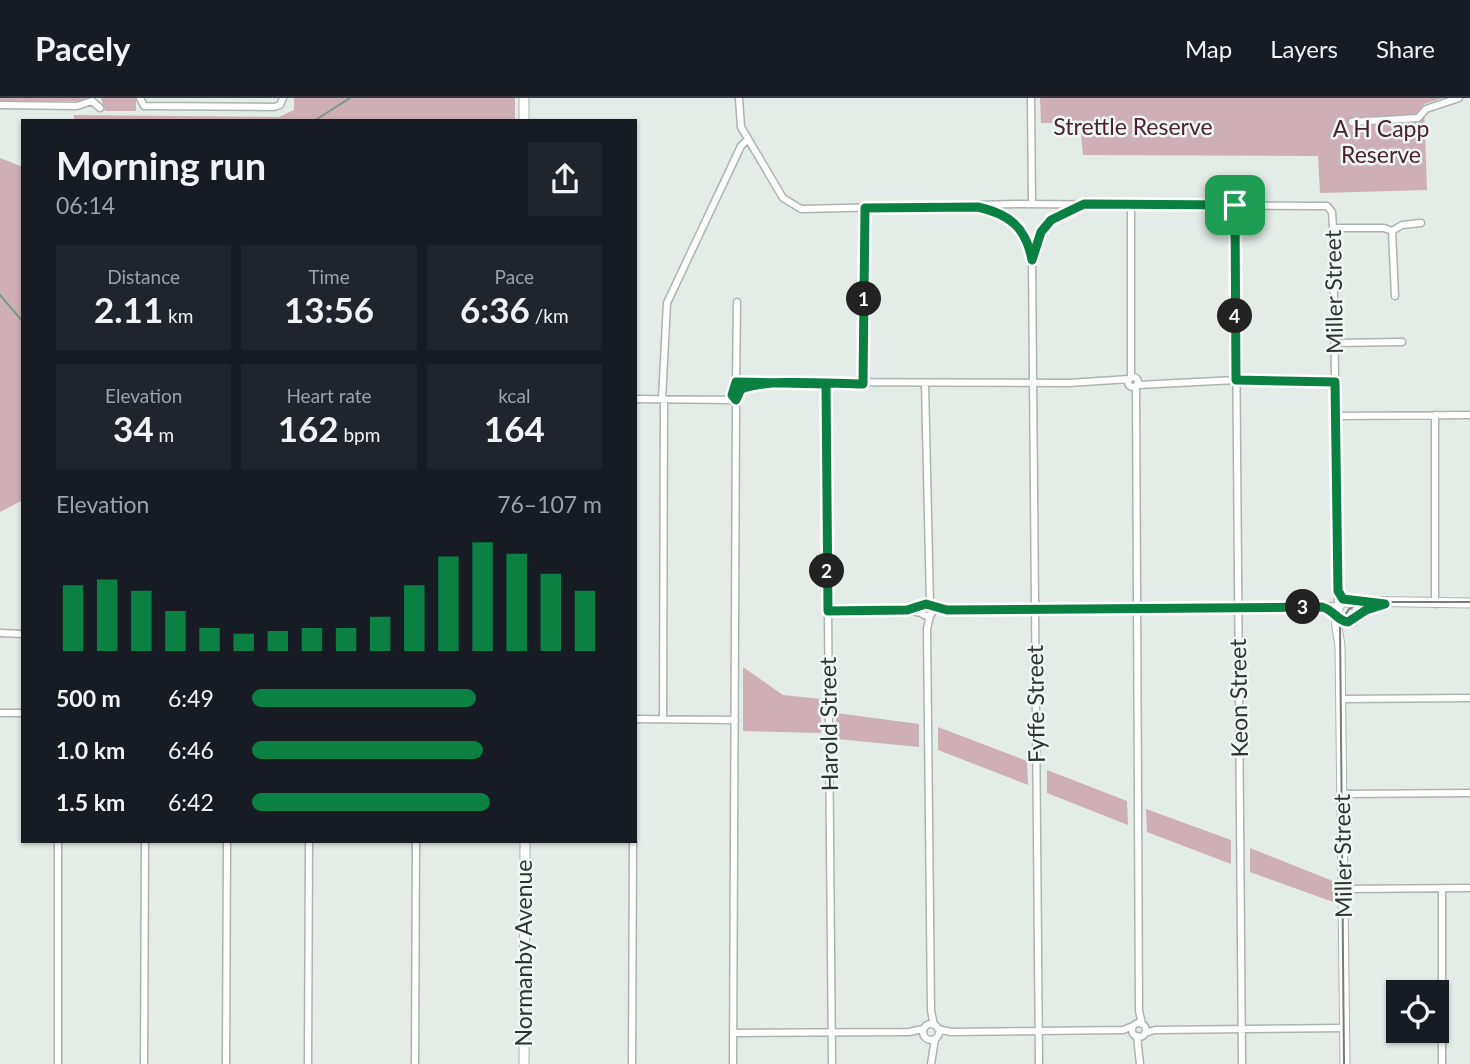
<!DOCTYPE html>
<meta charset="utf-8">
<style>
body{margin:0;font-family:Lato,sans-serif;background:#20242c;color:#f1f3f6;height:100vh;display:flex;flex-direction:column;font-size:26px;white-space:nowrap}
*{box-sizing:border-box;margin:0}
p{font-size:23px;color:#9ea1a6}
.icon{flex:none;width:38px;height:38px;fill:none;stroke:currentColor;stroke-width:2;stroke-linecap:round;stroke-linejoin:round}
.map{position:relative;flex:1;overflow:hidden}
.drawer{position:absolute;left:21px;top:21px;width:616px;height:724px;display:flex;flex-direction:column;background:#171b24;border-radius:0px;box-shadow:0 2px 5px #0004}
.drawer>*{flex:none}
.buttons{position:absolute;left:1386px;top:882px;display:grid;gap:14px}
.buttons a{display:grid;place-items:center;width:63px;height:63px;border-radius:0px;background:#171b24;box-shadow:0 2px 5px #0004;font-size:35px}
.pin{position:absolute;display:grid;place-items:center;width:60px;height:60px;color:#fff;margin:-30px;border-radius:14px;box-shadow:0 4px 10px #0006}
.km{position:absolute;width:35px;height:35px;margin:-18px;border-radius:50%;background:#222;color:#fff;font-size:19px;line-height:35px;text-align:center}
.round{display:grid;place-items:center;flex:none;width:74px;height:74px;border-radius:0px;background:#20242c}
.headline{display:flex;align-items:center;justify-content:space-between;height:119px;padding:0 35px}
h1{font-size:38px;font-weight:700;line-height:52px}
.stats{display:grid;grid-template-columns:repeat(3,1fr);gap:10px;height:119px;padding:7px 35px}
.stats div{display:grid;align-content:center;border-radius:0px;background:#20242c;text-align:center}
.stats b{font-size:35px;font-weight:700}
.stats small{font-size:19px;font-weight:400}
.stats p{font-size:19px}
.chart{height:196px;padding:14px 35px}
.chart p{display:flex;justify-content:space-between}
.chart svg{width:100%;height:126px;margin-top:7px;stroke:#0b8043;stroke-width:6}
ul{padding:0 35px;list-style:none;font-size:23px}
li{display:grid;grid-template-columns:112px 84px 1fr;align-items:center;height:52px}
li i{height:18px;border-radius:9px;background:#0b8043}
header{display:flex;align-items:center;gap:42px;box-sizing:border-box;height:98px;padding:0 35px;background:#171b24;border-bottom:2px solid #363941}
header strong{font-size:33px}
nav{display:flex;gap:38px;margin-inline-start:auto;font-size:24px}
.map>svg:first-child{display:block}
.green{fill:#cdafb5}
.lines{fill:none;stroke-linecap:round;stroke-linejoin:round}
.stream{stroke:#7c9a87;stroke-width:2}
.street-casing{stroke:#acb4ae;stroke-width:9}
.secondary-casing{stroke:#acb4ae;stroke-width:11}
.street{stroke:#fff;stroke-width:6}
.secondary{stroke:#fff;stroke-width:9}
.tram{stroke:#767c79;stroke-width:2}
.route-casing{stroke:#fff;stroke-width:14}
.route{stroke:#0b8043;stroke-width:9}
.labels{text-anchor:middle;stroke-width:5;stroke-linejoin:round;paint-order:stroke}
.park-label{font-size:23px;fill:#50202d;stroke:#f0f9f3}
.street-label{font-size:23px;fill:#2f3331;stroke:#f0f9f3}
</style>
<header>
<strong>Pacely</strong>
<nav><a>Map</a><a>Layers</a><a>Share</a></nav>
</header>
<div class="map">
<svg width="1470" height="966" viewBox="0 0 1470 966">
<rect width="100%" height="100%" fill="#e3ece6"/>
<path class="green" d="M0,0H85L83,3H0Z
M101,0H136V13H105Z
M294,0H515V23H74V17L279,19L294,12Z
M1040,0H1443L1424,6L1427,92L1320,95L1318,58L1083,57L1080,25H1041Z
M0,60L23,69V402L0,414Z
M743,569L783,597L821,601V635L743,633Z
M836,615L919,626V649L837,641Z
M938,629L1027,663L1028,687L938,652Z
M1047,672L1127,703L1128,727L1047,695Z
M1146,711L1231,742V766L1147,734Z
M1250,750L1333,783V804L1250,774Z"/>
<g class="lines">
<path class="stream" d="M314,23L350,0
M0,197L23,224"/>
<defs>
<path id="street" d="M140,0L144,8L274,9L280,7L283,0
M739,0L741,29L783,100L801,111L1017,106L1327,108L1332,114L1333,130L1338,507
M1031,0L1032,106
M0,7L77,8L92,3L100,10
M1352,24L1418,20L1426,11L1459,0
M1235,107L1242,966
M985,110C1013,117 1027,133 1032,162L1039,966
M1333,130H1384L1392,133L1402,127L1421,125
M1392,133L1395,198
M1032,160C1041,130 1052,118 1081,107
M1335,245L1402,244
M1128 284a5 5 0 1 1 10 0a5 5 0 1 1-10 0Z
M1131,280V107
M736,284L1069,285L1129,281
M826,286L832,966
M864,286L865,110
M925,286L930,506
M1138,287L1236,282L1335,284
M1136,289L1139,913L1142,926
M635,301L735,302
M662,301L667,205L741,48L748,41
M735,302L741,291
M1435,317V506
M1335,318L1470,317
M921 512a6 6 0 1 1 12 0a6 6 0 1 1-12 0Z
M933,509L947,512L1337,508
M828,513L907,512L921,515
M930,518L927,531L931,913L934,927
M0,535L23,536
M1341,601L1470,600
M0,615H23
M635,621L735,622
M663,621L664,301
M1342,696L1470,695
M1442,790V966
M1343,791L1470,790
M1132 932a7 7 0 1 1 14 0a7 7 0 1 1-14 0Z
M923 934a8 8 0 1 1 16 0a8 8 0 1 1-16 0Z
M938,931L951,934L1123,932L1133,928
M733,935L909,934L923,931
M1145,935L1155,932L1345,930
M1137,938L1140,966
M58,966V744
M144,966L145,744
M226,966L227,744
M308,966L309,744
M415,966L416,744
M632,966L633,744
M733,966L736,308L732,297L736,284L737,204
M931,966L935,941"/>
<path id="secondary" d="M524,23V0
M1351,503L1470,505
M1337,519L1344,524L1353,523L1358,515L1356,507L1344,503C1330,511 1339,535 1340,549L1345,966
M524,966L525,744"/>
</defs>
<use href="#street" class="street-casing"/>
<use href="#secondary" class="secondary-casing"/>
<use href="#street" class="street"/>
<use href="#secondary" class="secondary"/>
<path class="tram" d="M1344,966L1340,525L1349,511L1363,504H1470"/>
</g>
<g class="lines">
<defs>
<path id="route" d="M1235,107L1084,106L1051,122L1041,134L1032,162C1026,129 1009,116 978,109L865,110L863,286C833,286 767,280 741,291L736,302L732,297L736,284L826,286L828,513L907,512L926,506L947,512L1322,509C1334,512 1337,523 1348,524L1366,512L1385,506L1343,501L1338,493L1335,284L1236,282L1235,107"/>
</defs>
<use href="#route" class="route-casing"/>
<use href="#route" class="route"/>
</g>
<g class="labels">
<g class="park-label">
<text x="1133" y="37">Strettle Reserve</text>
<text x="1381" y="39">A H Capp<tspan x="1381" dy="26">Reserve</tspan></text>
</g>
<g class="street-label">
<text transform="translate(1334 194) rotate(-91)" y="8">Miller Street</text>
<text transform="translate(1239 600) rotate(-91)" y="8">Keon Street</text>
<text transform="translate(1036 606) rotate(-91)" y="8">Fyffe Street</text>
<text transform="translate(829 626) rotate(-91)" y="8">Harold Street</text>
<text transform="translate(1343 758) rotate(-91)" y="8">Miller Street</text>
<text transform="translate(524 855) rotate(-90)" y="8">Normanby Avenue</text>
</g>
</g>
</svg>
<div class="buttons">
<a><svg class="icon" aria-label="locate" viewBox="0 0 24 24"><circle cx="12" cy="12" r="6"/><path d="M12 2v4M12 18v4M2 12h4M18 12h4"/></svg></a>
</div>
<div class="pin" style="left:1235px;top:107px;background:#1e9e55"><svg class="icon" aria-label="arrive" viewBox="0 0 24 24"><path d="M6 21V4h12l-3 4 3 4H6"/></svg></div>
<b class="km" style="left:864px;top:201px">1</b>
<b class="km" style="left:827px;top:473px">2</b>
<b class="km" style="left:1303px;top:509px">3</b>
<b class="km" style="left:1235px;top:218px">4</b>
<section class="drawer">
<div class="headline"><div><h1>Morning run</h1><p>06:14</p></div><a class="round"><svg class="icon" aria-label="share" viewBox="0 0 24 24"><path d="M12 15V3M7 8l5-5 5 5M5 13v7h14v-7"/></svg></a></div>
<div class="stats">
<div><p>Distance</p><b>2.11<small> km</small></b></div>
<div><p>Time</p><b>13:56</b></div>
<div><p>Pace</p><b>6:36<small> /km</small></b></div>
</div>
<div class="stats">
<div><p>Elevation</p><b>34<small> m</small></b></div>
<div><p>Heart rate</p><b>162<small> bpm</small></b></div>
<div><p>kcal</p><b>164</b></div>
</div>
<div class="chart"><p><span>Elevation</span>76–107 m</p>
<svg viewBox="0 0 160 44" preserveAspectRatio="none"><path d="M5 44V21M15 44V19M25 44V23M35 44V30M45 44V36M55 44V38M65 44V37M75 44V36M85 44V36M95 44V32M105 44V21M115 44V11M125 44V6M135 44V10M145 44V17M155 44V23"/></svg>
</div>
<ul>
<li><b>500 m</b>6:49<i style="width:64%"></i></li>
<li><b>1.0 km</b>6:46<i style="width:66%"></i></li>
<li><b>1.5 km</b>6:42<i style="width:68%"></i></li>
</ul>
</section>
</div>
